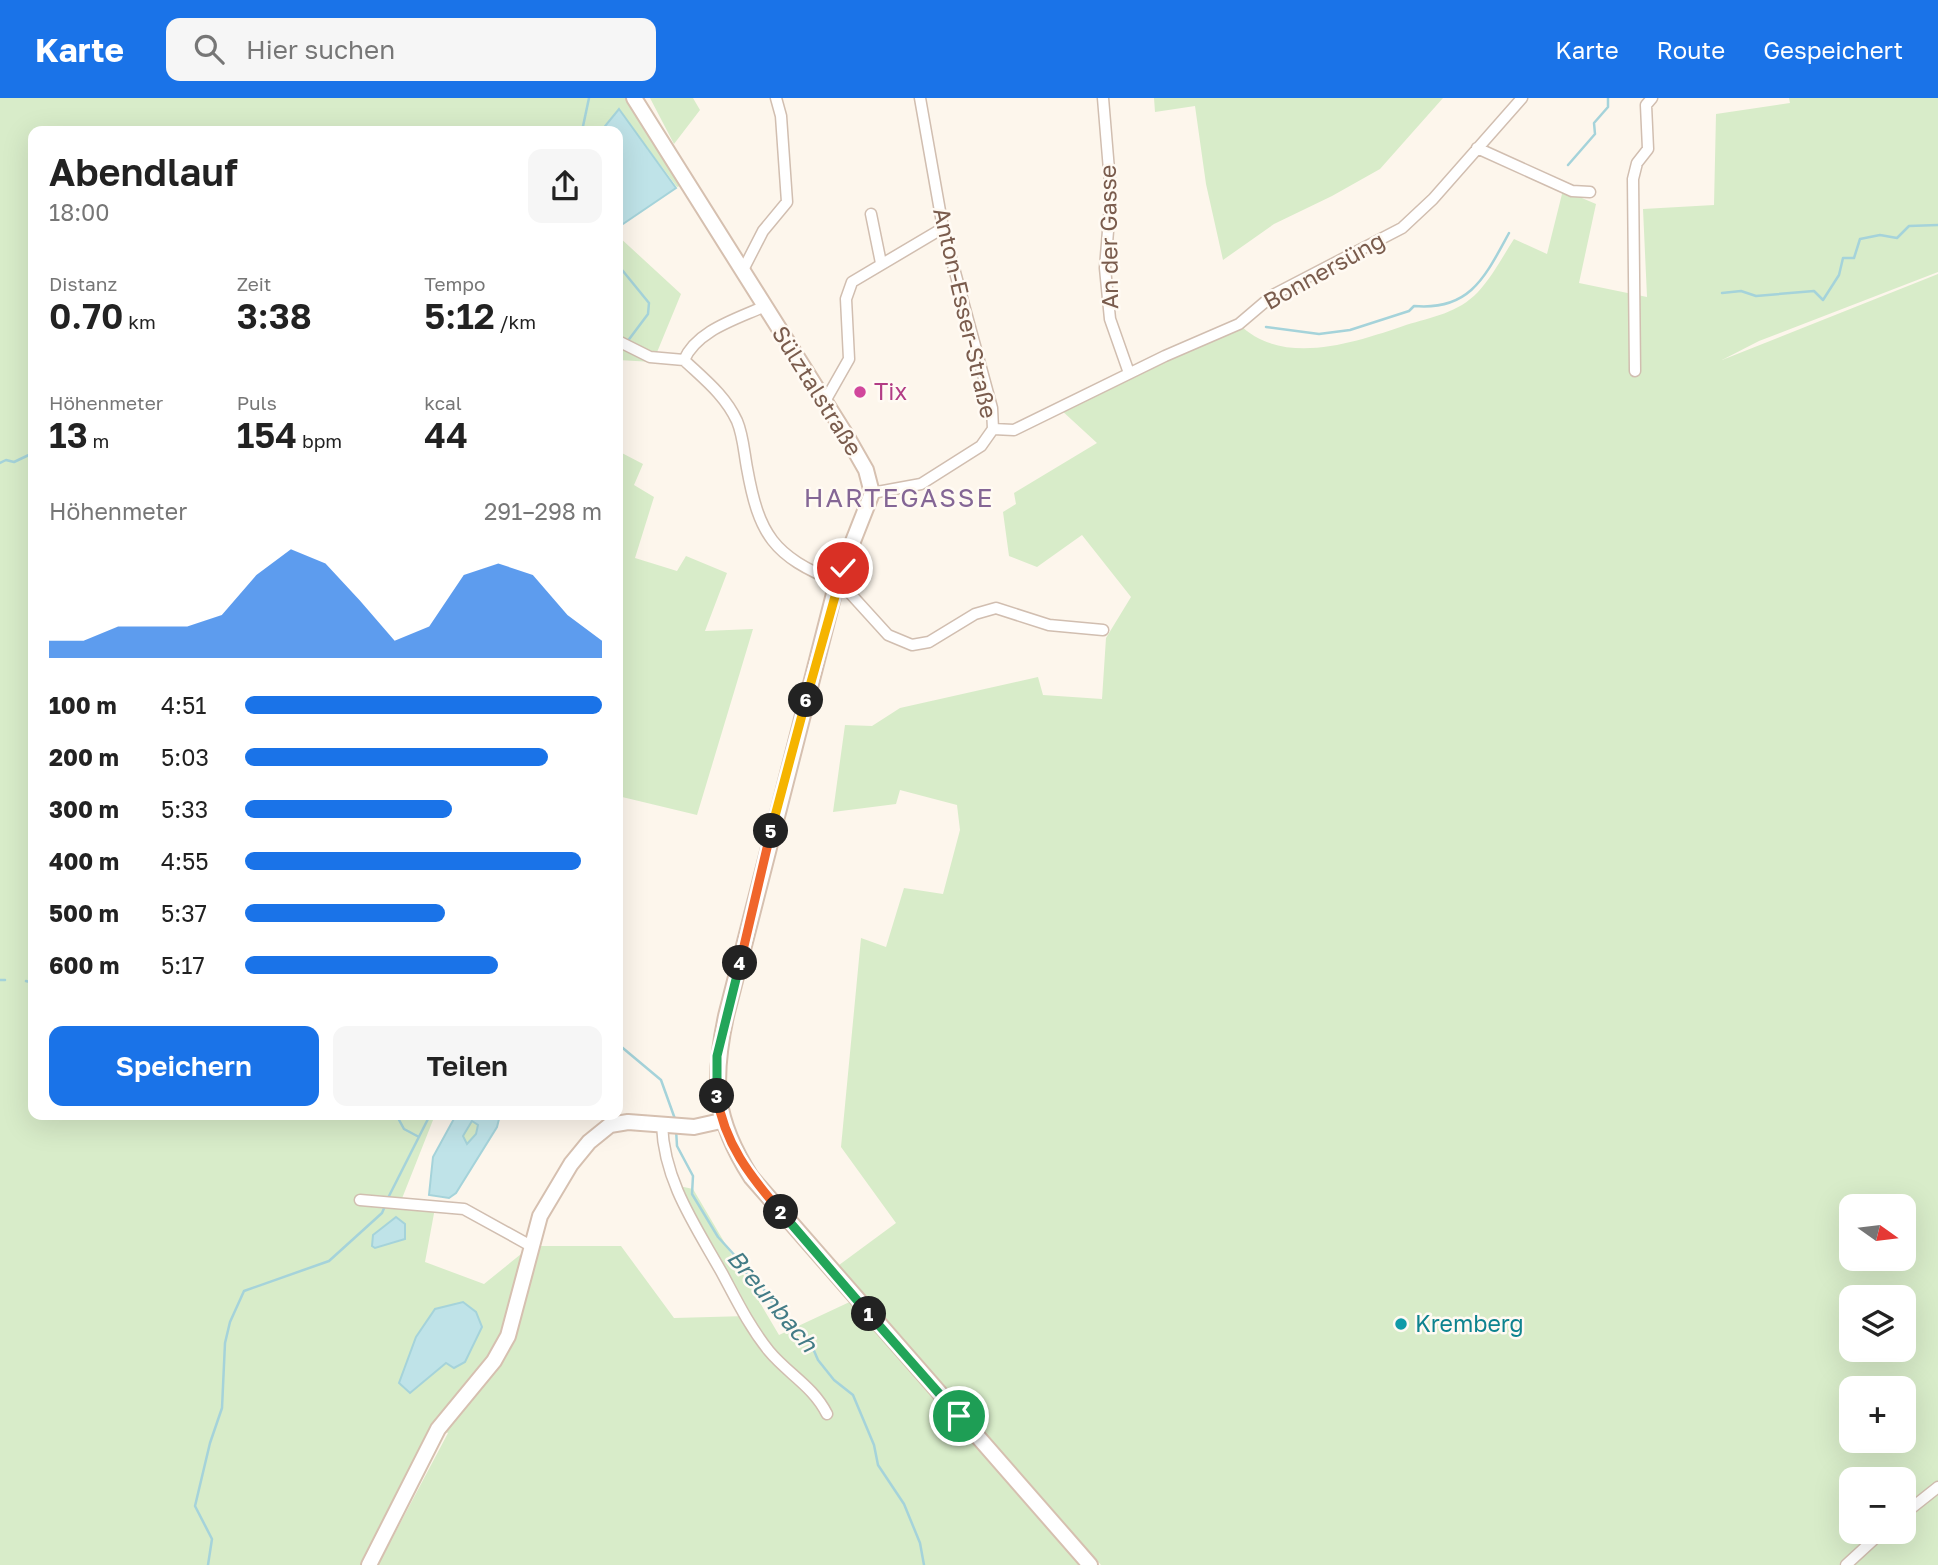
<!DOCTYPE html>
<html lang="de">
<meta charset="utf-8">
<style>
body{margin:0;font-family:"Golos Text",sans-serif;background:#f6f6f6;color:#222;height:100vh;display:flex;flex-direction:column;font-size:26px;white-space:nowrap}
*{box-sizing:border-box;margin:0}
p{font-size:23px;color:#767676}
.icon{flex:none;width:38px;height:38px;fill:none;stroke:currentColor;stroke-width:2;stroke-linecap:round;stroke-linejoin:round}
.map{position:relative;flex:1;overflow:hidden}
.panel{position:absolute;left:28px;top:28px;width:595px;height:994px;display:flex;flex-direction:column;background:#fff;border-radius:14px;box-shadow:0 7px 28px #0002}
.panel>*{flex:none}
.needle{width:46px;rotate:104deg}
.buttons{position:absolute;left:1839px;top:1096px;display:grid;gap:14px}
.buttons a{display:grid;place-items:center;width:77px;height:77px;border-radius:14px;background:#fff;box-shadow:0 7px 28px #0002;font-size:35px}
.pin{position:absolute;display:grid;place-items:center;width:60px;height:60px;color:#fff;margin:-30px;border:4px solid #fff;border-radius:50%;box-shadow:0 2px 7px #0007}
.km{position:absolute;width:35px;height:35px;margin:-18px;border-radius:50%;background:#222;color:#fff;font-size:19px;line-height:35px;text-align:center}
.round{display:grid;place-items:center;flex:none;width:74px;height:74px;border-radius:14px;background:#f6f6f6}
.head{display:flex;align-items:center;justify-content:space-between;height:119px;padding:0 21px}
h1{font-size:38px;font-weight:600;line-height:52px}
.metrics{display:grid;grid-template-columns:repeat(3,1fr);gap:10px;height:119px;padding:7px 21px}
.metrics div{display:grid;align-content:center}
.metrics b{font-size:35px;font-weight:600}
.metrics small{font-size:19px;font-weight:400}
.metrics p{font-size:19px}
.chart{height:196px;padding:14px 21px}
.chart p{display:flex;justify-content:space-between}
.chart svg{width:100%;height:126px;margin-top:7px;fill:#1a73e8;opacity:.7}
.primary-button{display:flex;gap:14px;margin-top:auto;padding:14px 21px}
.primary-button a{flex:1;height:80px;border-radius:14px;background:#1a73e8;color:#fff;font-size:28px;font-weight:600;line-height:80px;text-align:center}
.primary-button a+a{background:#f6f6f6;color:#222}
ul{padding:0 21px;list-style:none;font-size:23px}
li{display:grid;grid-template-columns:112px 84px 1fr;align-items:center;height:52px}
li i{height:18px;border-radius:9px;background:#1a73e8}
header{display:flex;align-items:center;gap:42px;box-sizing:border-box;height:98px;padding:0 35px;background:#1a73e8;color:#fff}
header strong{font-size:33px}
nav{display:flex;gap:38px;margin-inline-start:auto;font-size:24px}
.search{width:490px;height:63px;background:#f6f6f6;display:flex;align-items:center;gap:18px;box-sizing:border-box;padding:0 24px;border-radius:14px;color:#767676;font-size:26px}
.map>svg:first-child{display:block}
.green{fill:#d8ecc9;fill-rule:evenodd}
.water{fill:#bfe3e8;stroke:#a5d3da;stroke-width:2;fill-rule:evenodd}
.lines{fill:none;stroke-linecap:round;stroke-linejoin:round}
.stream{stroke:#a5d3da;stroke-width:2.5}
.street-casing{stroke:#d1beb0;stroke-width:13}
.secondary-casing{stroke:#d6c0b0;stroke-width:18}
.street{stroke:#fff;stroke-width:10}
.secondary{stroke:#fff;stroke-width:14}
.split-1-casing{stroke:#fff;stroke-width:14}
.split-2-casing{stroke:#fff;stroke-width:14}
.split-3-casing{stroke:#fff;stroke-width:14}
.split-4-casing{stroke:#fff;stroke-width:14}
.split-5-casing{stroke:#fff;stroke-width:14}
.split-6-casing{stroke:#fff;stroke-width:14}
.split-7-casing{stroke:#fff;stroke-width:14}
.split-1{stroke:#22a559;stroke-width:9}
.split-2{stroke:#22a559;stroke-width:9}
.split-3{stroke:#f0652b;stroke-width:9}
.split-4{stroke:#22a559;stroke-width:9}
.split-5{stroke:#f0652b;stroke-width:9}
.split-6{stroke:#f5b400;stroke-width:9}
.split-7{stroke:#f5b400;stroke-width:9}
.hotel-dot{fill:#d1479c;stroke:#fffaf3;stroke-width:2.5}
.culture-dot{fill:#0f9aa8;stroke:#fffaf3;stroke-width:2.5}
.labels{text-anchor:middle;stroke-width:5;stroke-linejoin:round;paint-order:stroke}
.street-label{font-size:23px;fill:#7a5c4d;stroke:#fffaf3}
.hotel-label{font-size:23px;fill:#b23c85;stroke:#fffaf3;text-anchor:start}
.culture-label{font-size:23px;fill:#0d838f;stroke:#fffaf3;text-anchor:start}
.water-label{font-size:24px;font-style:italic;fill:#437c86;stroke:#fffaf3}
.quarter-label{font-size:26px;letter-spacing:2px;fill:#846695;stroke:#fffaf3}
</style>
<header>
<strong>Karte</strong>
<div class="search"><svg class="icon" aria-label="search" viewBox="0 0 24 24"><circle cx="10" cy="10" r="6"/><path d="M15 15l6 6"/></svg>Hier suchen</div>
<nav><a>Karte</a><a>Route</a><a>Gespeichert</a></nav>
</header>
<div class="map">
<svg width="1938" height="1467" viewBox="0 0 1938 1467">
<rect width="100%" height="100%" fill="#fdf6ec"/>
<path class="green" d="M0,0H626L680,88L677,89L619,12L601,33H33V1017H435L401,1103L435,1110L425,1164L484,1186L531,1148H621L674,1220L747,1218L679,1088L693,1091L779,1237L856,1201L1085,1467H378L448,1335L439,1331L369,1467H0Z
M650,0H693L700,12L674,46Z
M1154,0H1443L1380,71L1332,98L1274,126L1223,162L1206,86L1195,8L1155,14Z
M1789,0H1938V174L1759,243L1722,262L1938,176V1383L1904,1411V1381H1852V1433H1878L1839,1467H1101L835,1170L896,1125L841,1049L861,840L886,849L904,790L943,796L960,732L957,707L900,692L896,706L833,714L845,627L872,628L900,610L1038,579L1043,597L1102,601L1106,540L1131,499L1082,437L1037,469L1009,458L1003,414L1016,406L1014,395L1097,345L1060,311L1239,226C1283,270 1356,244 1406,227C1432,219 1458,215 1478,194C1492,179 1503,158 1514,141L1547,156L1563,92L1596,106L1579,185L1647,199L1643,111L1714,107L1716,16L1790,5ZM1852,1108H1904V1160H1852ZM1852,1199H1904V1251H1852ZM1852,1290H1904V1342H1852Z
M618,138L681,196L653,264L618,262Z
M618,353L643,366L634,387L654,399L635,460L677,473L686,458L727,475L705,533L753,531L697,717L618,698Z
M472,1023L478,1027L476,1036L467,1046L462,1038Z
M1938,1389V1467H1846L1883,1433H1904V1416Z"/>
<path class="water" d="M619,11L676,90L620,128L618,126V33H601Z
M456,1017H500L497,1029L456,1095L449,1100L429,1097L433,1059ZM472,1023L478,1027L476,1036L467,1046L463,1038Z
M396,1119L405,1126V1141L375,1150L372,1148L373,1137Z
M463,1204L476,1214L482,1229L465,1264L454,1270L446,1265L410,1295L399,1285L416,1239L435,1211Z"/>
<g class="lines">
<path class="stream" d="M582,33L589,0
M1568,67L1595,36L1594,25L1608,9V0
M618,167L649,205L648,216L618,256
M1722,195L1741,193L1756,198L1814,193L1823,202L1839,177L1843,160H1854L1860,141L1880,137L1897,140L1909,128L1938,127
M1266,229L1319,236L1350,232L1409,213L1414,208C1470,213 1485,179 1509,135
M0,365L6,362L14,364L33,355
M618,850L620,868L618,889
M0,882H5
M26,883L33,885
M618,946L661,982L675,1021
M361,1017L366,1020L367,1017
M390,1017L398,1020L404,1031L419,1039
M676,1031L677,1048L693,1078L692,1096L718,1139L738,1161L744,1173L761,1187L781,1219L808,1239L818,1262L834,1282L853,1297L874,1347L878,1367L904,1406L920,1445L924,1467
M387,1102L430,1017
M208,1467L212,1441L195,1408L210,1345L222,1310L225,1245L230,1224L244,1193L329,1163L382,1115L385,1108"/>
<defs>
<path id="street" d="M1103,0L1111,96L1105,170L1110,221L1129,275
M1477,50L1572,93L1590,94
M871,116L881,165
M743,172L763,133L787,104L781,18L776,0
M618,243L650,259L684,262
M684,262C704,281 725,297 737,323C743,337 744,354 747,370C759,437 773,458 837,484
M684,262C697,232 737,221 765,208
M1635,273L1633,81L1637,65L1648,51L1646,7L1652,0
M824,305L849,261L846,201L852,184L943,130
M993,331L1014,332L1165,258L1239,226L1273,197L1402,130L1433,101L1522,0
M872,395L921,386L981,348L993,331L992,310L943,130L920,0
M838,482L888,537L912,547L929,544L975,516L996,510L1049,527L1103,532
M662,1027C664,1083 695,1127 722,1175C737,1203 749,1228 769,1253C788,1276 813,1288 827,1316
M360,1102L464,1111L531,1148
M1904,1416L1938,1389
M1846,1467L1883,1433"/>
<path id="secondary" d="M634,0L846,337L866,372L872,395L837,484L726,918C712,984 714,1021 751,1079L1090,1467
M369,1467L438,1331L494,1263L508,1238L540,1118L571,1066L589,1044L610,1027L628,1024L694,1029L721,1023"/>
</defs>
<use href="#street" class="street-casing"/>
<use href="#secondary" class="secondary-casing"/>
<use href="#street" class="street"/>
<use href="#secondary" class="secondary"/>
</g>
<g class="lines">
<defs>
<path id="split-1" d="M869,1216L959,1318"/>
<path id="split-2" d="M781,1114L869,1216"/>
<path id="split-3" d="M717,998C724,1045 750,1078 781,1114"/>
<path id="split-4" d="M717,998V958L740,865"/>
<path id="split-5" d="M740,865L771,733"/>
<path id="split-6" d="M771,733L806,602"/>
<path id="split-7" d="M806,602L843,470"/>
</defs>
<use href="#split-1" class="split-1-casing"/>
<use href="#split-2" class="split-2-casing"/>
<use href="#split-3" class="split-3-casing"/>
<use href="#split-4" class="split-4-casing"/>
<use href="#split-5" class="split-5-casing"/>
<use href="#split-6" class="split-6-casing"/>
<use href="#split-7" class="split-7-casing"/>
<use href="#split-1" class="split-1"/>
<use href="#split-2" class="split-2"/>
<use href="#split-3" class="split-3"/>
<use href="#split-4" class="split-4"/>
<use href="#split-5" class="split-5"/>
<use href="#split-6" class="split-6"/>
<use href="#split-7" class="split-7"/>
</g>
<circle class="hotel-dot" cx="860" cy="294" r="7"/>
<circle class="culture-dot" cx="1401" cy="1226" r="7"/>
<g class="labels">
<g class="street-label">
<text transform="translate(1109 139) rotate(-91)" y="8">An der Gasse</text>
<text transform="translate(1324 173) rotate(-29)" y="8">Bonnersüng</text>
<text transform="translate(965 215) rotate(77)" y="8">Anton-Esser-Straße</text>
<text transform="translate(817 293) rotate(58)" y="8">Sülztalstraße</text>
</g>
<g class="hotel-label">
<text x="874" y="302">Tix</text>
</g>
<g class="culture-label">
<text x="1415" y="1234">Kremberg</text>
</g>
<g class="water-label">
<text transform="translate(772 1203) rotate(50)" y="8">Breunbach</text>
</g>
<g class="quarter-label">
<text x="899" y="409">HARTEGASSE</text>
</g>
</g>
</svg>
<div class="buttons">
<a><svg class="needle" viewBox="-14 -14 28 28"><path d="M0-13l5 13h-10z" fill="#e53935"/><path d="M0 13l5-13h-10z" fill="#767676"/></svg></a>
<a><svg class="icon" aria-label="layers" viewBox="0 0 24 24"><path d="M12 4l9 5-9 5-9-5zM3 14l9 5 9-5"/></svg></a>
<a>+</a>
<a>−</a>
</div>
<div class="pin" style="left:959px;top:1318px;background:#1e9e55"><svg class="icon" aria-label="arrive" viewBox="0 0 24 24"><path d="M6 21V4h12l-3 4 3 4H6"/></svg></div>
<div class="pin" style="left:843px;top:470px;background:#d93025"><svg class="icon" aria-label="check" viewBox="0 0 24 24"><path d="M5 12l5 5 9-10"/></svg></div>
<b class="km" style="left:869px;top:1216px">1</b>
<b class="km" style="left:781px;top:1114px">2</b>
<b class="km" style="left:717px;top:998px">3</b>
<b class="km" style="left:740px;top:865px">4</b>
<b class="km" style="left:771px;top:733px">5</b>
<b class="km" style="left:806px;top:602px">6</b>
<section class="panel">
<div class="head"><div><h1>Abendlauf</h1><p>18:00</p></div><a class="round"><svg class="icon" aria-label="share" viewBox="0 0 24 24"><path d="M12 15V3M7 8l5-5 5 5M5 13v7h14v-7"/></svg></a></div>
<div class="metrics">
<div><p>Distanz</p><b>0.70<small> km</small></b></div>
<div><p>Zeit</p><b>3:38</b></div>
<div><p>Tempo</p><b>5:12<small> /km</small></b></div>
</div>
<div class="metrics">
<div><p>Höhenmeter</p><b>13<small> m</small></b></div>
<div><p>Puls</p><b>154<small> bpm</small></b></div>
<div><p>kcal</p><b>44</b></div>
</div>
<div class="chart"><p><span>Höhenmeter</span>291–298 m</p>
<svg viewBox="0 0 160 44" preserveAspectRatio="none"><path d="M0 44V38L10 38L20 33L30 33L40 33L50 29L60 15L70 6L80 11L90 24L100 38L110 33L120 15L130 11L140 15L150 29L160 38V44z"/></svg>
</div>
<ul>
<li><b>100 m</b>4:51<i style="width:100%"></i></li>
<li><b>200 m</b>5:03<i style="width:85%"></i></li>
<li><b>300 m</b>5:33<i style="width:58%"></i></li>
<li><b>400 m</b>4:55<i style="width:94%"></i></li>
<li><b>500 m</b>5:37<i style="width:56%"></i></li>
<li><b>600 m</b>5:17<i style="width:71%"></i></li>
</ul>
<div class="primary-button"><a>Speichern</a><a>Teilen</a></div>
</section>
</div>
